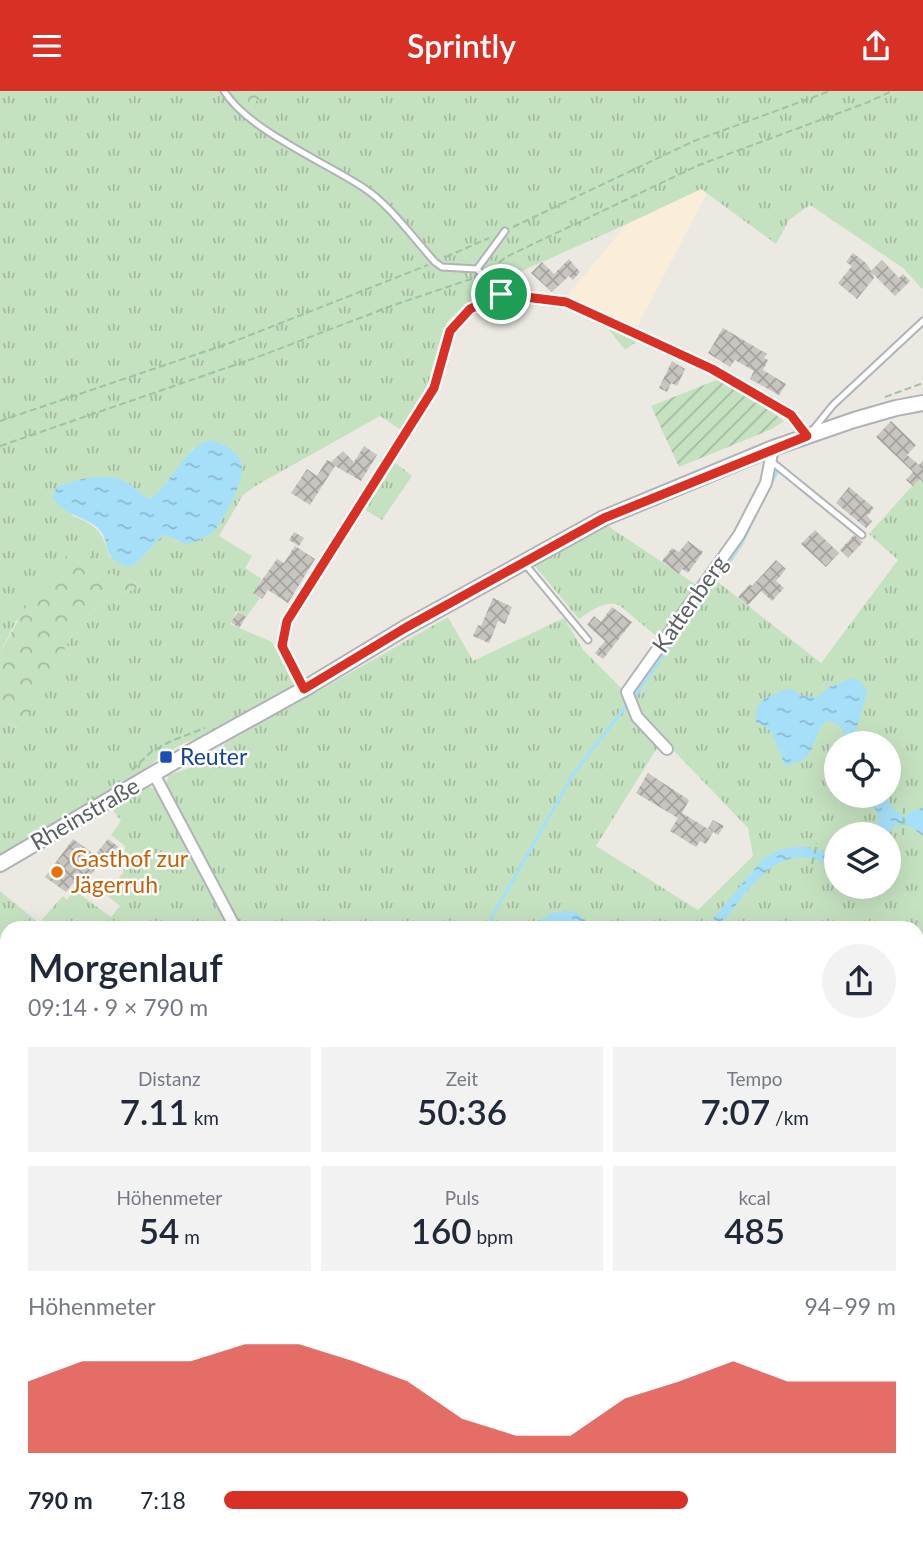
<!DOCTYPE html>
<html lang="de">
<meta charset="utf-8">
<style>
body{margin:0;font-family:Lato,sans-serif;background:#f2f2f3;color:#1f2937;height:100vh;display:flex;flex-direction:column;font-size:26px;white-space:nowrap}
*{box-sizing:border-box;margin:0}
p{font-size:23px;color:#747a83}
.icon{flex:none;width:38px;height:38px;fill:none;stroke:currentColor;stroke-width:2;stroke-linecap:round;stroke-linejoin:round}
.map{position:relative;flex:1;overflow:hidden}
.drawer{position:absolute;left:0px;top:830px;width:924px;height:621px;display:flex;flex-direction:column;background:#fff;border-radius:21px 21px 0 0;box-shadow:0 7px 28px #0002}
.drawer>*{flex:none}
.fabs{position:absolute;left:824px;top:640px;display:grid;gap:14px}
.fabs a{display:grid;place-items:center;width:77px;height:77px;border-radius:50%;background:#fff;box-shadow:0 7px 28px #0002;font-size:35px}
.pin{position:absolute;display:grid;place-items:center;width:60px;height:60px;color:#fff;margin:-30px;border:4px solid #fff;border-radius:50%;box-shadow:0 2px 7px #0007}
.round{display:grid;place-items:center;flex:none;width:74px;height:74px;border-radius:37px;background:#f2f2f3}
.summary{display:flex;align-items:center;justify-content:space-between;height:119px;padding:0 28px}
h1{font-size:38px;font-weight:600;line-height:52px}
.metrics{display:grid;grid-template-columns:repeat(3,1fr);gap:10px;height:119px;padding:7px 28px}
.metrics div{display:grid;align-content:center;border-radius:0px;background:#f2f2f3;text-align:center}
.metrics b{font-size:35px;font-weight:600}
.metrics small{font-size:19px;font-weight:400}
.metrics p{font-size:19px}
.chart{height:196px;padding:14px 28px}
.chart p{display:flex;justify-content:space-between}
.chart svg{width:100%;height:126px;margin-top:7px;fill:#d93025;opacity:.7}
ul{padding:0 28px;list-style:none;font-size:23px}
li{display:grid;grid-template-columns:112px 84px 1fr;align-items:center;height:52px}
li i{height:18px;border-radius:9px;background:#d93025}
header{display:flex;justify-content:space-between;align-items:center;height:91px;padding:0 28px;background:#d93025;color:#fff;font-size:32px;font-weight:600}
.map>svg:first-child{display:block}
.commercial{fill:#fbeed8}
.grass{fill:url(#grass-tufts);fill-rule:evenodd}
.forest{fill:url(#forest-crowns)}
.garden{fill:url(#garden-furrows)}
.water{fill:url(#water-ripples)}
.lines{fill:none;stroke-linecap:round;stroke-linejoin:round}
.stream{stroke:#a6e0f8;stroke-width:3.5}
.building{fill:url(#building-cross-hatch)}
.lane-casing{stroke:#b0b3b7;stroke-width:9}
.street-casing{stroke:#b0b3b7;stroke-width:14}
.secondary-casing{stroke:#afb3b6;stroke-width:18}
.path{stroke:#9bc5a1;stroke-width:2;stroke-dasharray:7 3.5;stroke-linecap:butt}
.lane{stroke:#fff;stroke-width:5}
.street{stroke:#fff;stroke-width:10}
.secondary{stroke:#fff;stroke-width:14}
.route-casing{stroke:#fff;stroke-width:14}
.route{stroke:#d93025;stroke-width:9}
.transit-dot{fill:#1a4fb4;stroke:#fff;stroke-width:2.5}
.food-dot{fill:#e8710a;stroke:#fff;stroke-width:2.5}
.labels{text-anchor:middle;stroke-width:5;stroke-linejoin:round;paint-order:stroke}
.street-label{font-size:23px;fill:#5a5f62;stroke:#fff}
.transit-label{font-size:23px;fill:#164399;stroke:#fff;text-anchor:start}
.food-label{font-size:23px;fill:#c56008;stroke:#fff;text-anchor:start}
</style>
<header><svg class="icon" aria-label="menu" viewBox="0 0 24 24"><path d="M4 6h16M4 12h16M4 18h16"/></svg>Sprintly<svg class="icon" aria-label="share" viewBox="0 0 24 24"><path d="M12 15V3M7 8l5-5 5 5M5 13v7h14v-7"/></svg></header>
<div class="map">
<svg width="923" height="1450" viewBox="0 0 923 1450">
<defs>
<pattern id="grass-tufts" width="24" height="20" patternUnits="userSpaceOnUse" patternTransform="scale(1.75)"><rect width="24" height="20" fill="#c5e2c0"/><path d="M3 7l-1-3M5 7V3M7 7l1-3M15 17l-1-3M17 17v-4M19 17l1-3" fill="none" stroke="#a3ba9f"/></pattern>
<pattern id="forest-crowns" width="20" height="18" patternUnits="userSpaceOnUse" patternTransform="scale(1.75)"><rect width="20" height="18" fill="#c5e2c0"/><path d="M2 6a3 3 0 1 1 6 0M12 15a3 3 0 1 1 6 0" fill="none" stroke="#a3ba9f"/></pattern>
<pattern id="garden-furrows" width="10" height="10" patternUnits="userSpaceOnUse" patternTransform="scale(1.75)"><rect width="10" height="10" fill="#c5e2c0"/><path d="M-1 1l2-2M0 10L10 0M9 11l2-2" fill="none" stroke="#a3ba9f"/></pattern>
<pattern id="water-ripples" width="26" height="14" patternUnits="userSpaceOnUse" patternTransform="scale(1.75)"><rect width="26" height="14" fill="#a6e0f8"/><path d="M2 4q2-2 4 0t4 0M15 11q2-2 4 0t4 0" fill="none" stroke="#8ab9cc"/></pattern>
<pattern id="building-cross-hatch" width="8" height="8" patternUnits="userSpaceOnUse" patternTransform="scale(1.75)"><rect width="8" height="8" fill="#c8c4bf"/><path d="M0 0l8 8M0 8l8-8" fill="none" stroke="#a5a29f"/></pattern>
</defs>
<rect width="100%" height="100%" fill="#ece9e2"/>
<path class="commercial" d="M701,98L707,102L636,238L566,206L627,133Z"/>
<path class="grass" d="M0,0H923V199L903,177L810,114L789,129L776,153L701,98L627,133L504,188L519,200L504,197L490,202L465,214L447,231L430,295L401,339L380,325L257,394L243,404L219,445L252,465L245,477L262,488L253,502L260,507L246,526L237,520L230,533L272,551L290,582L298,578L307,589L223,638L184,652L161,665L131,691L0,767V628L19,638L79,532L98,515L142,494L109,482L16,530L0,562ZM194,357L181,452L168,444H163L137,472L110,466C101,438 97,435 71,424L124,389L142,405L150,408L160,400Z
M605,234L639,249L625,259Z
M392,369L412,385L382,429L362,417Z
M923,386V1450H158L159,1446L154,1444H917V836H238L165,696L169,684L192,676L214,663L239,640L312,598L315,602L448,526L473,570L564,527L583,559L624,600L659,654L596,755L698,819L753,765L748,737L649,634L639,622L632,604L741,448L745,451L718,491L821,572L898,469L869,443L911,396ZM836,653H889V705H836ZM836,744H889V796H836Z
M608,435L698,495L661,549L619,514C604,509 591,520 579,528L535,475Z
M149,696L159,699L230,836H7V904L0,891V800L39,832L63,805L67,809L74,799L111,826L120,815L105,803L123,782L125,755L111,744L121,730L112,718Z
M7,962V1288L0,1290V966Z
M7,1297V1444H100L98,1450H0V1300Z"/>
<path class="forest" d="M232,0H279L247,14L235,6Z
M78,453L109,482L142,494L98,515L79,532L20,638L0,628V562L37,496Z"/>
<path class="garden" d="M719,288L763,314L784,330L772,338L679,376L651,315Z"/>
<path class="water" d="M211,349C223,353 236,358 241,371C247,386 224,430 213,441C208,445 195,452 188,453C179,453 172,444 163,444L137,472L128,476C97,466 114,447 94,434C80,424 60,423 53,405L57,395C76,389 103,381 123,389C133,393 139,404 150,408C170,394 187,353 211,349Z
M850,588H858L867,599C865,618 855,634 854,653H842L844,641C840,634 835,630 826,631C812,642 816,670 793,672L791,675L785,674L771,640L756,631C754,607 769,606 787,598H792L803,605L817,606L831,595Z
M865,705H883L897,721L903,725L923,716V745L908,734H895L888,744H873C882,727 878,718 865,705Z
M797,756H808L836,764V776C828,774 819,769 810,767C768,760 742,809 719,836H702L711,830L764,767L778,759Z
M563,820L576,821L592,835L602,836H528L552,822Z
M658,831L700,836H622Z"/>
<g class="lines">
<path class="stream" d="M769,396L778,379
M729,470L744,447L761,412
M634,606L719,484
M486,836L574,682L626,615
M165,1450L166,1444"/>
</g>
<path class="building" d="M853,162L867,173L871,180L882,169L899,187L903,183L910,190L895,205L872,182L874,187L857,208L838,192L852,175L846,171Z
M569,168L580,181L573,189L569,185L552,201L531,182L542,171L554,183Z
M723,237L767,263L764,267L768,269L763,279L786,293L779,304L750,288L754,280L735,269L730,276L708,262Z
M672,270L685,278L677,295L671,292L667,301L659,297Z
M891,330L916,354L907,364L919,374L923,369V391L920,388L913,395L906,389L913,381L876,346Z
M364,355L377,364L361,390L335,375L310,414L291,402L307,378L317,385L327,369L331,371L343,360L354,371Z
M849,396L874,417L867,425L872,430L866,437L836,412Z
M815,439L839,462L826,476L801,453Z
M294,441L304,447L299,455L289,449Z
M854,444L863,451L848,467L840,459Z
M688,450L703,461L688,482L682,478L679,483L662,470L672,457L679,461Z
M295,455L315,468L288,512L268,499L262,508L253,502L277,468L284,472Z
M776,469L786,478L776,490L784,497L772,510L761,500L748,514L738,506L750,493L752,495Z
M493,507L512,516L505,533L498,530L489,552L473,545L478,534L481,535Z
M612,516L632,531L603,568L595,562L605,550L587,534L594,525L601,531Z
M238,521L246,526L239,537L231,531Z
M648,682L689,709L682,722L713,741L706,753L700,750L696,756L670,740L678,727L636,702Z
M713,729L724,735L718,744L708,737Z
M73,748L95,764L108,748L120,757L108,774L101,770L81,798L73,792L66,801L45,786Z"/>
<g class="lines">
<defs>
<path id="lane" d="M224,0C248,39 325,71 364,97C391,115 413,147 435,171L442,176L477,178L501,203
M477,178L505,140
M812,340L833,314L923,230
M771,370L862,444
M525,473L588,549"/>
<path id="street" d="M304,598L282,555L287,530L434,297L450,240L470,218L501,203L566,211L634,242L712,278L791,324L807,345
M667,658L637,626L627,601L739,444L766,392L773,357
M154,683L235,836
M0,1296L7,1293"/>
<path id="secondary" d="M0,773L201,655L304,598L405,537L604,427L773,357L854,329L896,317L923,312"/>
</defs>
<use href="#lane" class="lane-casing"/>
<use href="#street" class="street-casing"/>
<use href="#secondary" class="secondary-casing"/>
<path class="path" d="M513,136L694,50L830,0
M446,166L489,147
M491,178L506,166L699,74L866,12L892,0
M885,306L923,292
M0,330L230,252L428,174
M0,355L255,267L394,214L474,187
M132,679L151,661L171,650L205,637
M903,744L904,717
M812,773L817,752"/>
<use href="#lane" class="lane"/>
<use href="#street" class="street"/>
<use href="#secondary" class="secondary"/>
</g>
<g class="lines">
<defs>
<path id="route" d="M501,203L566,211L634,242L712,278L791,324L807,345L604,427L405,537L304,598L282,555L287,530L434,297L450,240L470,218Z"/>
</defs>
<use href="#route" class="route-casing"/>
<use href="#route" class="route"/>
</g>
<rect class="transit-dot" x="159" y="659" width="14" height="14" rx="3.5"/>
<circle class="food-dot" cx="57" cy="781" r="7"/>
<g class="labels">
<g class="street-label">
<text transform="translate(690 513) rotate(-55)" y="8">Kattenberg</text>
<text transform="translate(85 723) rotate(-30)" y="8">Rheinstraße</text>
</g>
<g class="transit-label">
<text x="180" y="674">Reuter</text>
</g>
<g class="food-label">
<text x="71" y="776">Gasthof zur<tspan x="71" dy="26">Jägerruh</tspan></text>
</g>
</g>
</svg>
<div class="fabs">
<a><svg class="icon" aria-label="locate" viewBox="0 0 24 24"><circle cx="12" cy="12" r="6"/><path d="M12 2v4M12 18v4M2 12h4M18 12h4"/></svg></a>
<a><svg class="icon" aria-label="layers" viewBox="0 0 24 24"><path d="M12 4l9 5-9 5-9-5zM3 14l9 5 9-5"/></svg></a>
</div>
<div class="pin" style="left:501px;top:203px;background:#1e9e55"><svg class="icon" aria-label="arrive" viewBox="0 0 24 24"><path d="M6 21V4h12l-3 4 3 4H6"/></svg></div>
<section class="drawer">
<div class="summary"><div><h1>Morgenlauf</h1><p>09:14 · 9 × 790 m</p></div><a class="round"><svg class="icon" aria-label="share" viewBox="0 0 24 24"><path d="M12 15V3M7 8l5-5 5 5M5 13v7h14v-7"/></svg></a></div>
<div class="metrics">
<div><p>Distanz</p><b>7.11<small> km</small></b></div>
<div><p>Zeit</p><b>50:36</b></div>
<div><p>Tempo</p><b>7:07<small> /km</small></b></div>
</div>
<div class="metrics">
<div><p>Höhenmeter</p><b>54<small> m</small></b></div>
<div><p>Puls</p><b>160<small> bpm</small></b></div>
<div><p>kcal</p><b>485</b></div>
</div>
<div class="chart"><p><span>Höhenmeter</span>94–99 m</p>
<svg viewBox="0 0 160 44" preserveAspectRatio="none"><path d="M0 44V19L10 12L20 12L30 12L40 6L50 6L60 12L70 19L80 32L90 38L100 38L110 25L120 19L130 12L140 19L150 19L160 19V44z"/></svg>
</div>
<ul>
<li><b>790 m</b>7:18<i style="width:69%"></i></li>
</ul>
</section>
</div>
